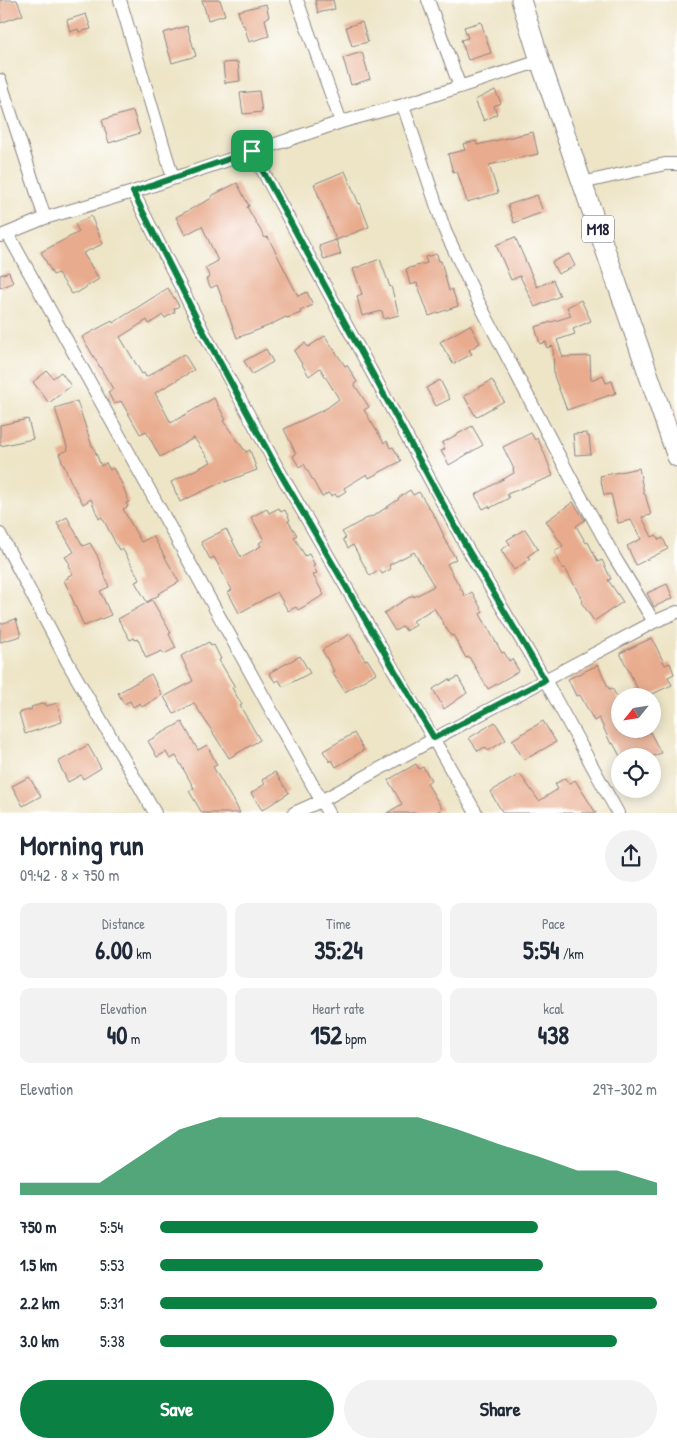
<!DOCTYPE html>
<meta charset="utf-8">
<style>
body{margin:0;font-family:"Patrick Hand",sans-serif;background:#f2f2f3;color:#1f2937;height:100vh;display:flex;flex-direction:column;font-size:19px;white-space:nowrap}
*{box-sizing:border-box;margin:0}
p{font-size:16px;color:#747a83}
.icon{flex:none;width:28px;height:28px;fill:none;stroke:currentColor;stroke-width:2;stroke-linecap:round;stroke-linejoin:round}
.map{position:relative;height:813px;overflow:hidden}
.sheet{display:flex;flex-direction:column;background:#fff;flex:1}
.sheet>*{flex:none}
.needle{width:32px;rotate:240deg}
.fabs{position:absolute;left:611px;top:688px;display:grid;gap:10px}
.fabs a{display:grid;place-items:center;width:50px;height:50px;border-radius:50%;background:#fff;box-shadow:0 2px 12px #0003;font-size:25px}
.pin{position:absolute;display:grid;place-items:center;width:42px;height:42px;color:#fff;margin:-21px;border-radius:10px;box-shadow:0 2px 8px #0006}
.round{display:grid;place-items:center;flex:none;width:52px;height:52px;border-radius:26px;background:#f2f2f3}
.headline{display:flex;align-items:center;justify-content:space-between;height:85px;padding:0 20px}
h1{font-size:28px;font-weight:800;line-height:38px}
.figures{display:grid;grid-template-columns:repeat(3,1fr);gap:8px;height:85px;padding:5px 20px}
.figures div{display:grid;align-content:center;border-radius:10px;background:#f2f2f3;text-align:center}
.figures b{font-size:25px;font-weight:800}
.figures small{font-size:14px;font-weight:400}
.figures p{font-size:14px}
.chart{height:140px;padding:10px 20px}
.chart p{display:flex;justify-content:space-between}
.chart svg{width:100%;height:90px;margin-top:5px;fill:#0b8043;opacity:.7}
.primary-button{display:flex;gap:10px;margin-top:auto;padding:10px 20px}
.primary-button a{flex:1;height:58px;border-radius:30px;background:#0b8043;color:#fff;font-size:20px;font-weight:800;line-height:58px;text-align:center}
.primary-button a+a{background:#f2f2f3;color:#1f2937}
ul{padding:0 20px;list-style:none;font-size:16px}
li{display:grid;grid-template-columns:80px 60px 1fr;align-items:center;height:38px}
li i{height:12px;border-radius:6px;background:#0b8043}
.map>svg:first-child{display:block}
.building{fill:#e8ab8d}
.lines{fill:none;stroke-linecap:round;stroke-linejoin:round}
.minor-casing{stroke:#888481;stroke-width:14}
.primary-casing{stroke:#888481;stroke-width:21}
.minor{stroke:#fff;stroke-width:12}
.primary{stroke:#fff;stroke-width:19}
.route-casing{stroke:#fff;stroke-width:10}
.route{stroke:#0b8043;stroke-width:6}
.labels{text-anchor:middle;stroke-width:4;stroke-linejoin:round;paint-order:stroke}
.shield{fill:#fff;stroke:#646476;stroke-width:1}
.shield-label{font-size:16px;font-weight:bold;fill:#22223b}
</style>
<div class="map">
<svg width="677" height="813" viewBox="0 0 677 813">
<rect width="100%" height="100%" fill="#fff"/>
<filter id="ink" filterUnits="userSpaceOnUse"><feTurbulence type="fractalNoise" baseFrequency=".02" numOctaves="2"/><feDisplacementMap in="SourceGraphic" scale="10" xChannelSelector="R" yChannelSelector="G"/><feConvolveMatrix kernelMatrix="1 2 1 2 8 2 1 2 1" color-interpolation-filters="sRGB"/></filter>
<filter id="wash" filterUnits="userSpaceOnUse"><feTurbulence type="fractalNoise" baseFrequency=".0096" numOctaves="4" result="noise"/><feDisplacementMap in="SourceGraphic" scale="20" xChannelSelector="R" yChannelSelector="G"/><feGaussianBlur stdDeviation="1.12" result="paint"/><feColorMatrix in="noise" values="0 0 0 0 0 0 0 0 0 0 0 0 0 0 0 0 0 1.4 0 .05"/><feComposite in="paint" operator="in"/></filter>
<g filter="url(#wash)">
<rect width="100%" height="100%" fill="#eee5c7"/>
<g id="blocks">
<path class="building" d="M0,0H17L23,15L0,23Z
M202,0H220L225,15L208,20Z
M315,0H333L335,9L318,13Z
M266,4L269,17L265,19L269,36L249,42L244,25H242L238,11Z
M86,14L91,29L79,32L78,29L70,32L67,20Z
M362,22L368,42L352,46L346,27Z
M481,22L491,53L468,60L461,40L468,38L464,27Z
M187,26L196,56L172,63L163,33Z
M362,52L370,79L351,85L343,58Z
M238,62L240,81L225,83L223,63Z
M495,90L501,103L494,106L497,114L484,121L475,100Z
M259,91L262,112L243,114L240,93Z
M133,111L140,133L109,143L102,120Z
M533,132L538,154L489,165L498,193L467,202L457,171L453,172L448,154L465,150L463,144L476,141L477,145Z
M345,171L359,204L360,203L369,227L336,240L314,184Z
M237,183L249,206L247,207L265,238L268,237L298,296L307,292L313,305L300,311L301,313L287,318L286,317L268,326L237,338L217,285L211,288L206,279L210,277L205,268L218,261L202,226L185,235L176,217L212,198L211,196Z
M537,195L543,212L514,223L508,205Z
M91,216L103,244L83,253L99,279L77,293L76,292L72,294L58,273L53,275L41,252L79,232L75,224Z
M515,237L537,287L553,280L560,296L535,307L520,276L511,280L496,245Z
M336,240L341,254L324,260L319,246Z
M437,254L439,261H441L449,291L452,289L458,306L429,316L417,283L410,285L406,269L427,263L425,257Z
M569,254L575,266L558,274L552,262Z
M380,259L390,287L391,286L399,315L384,319L382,311L362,316L357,296L362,294L353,269Z
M9,272L13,283L0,288V275Z
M168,288L179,306L174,309L175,312L165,318L163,315L149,324L147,320L120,337L142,374L144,373L146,377L184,354L194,370L155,393L171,423L214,398L226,420L223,421L246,452L250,450L257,470L225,482L224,481L180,502L171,482L211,462L194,438L160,457L146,431L140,434L121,401L114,404L108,392L113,389L82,337L112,321L113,323Z
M581,300L591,321L573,329L575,334L557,340L563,357L590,356L591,380L603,375L606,383L612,381L616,393L567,410L554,376L553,346L547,348L546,342L540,344L535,327L571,316L567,307Z
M470,325L480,343L469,350L472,354L453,364L440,342Z
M325,336L345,366L347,365L357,382L354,384L369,407L364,410L384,443L387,441L390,448L393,447L401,461L369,478L367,474L344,488L346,491L337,497L335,494L331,496L328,493L322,497L304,464L299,467L293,456L296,454L284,429L327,408L339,399L320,368L309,376L294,351L305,343L308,347Z
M266,349L273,362L252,374L244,361Z
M47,371L53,378L61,372L71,386L49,403L33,382Z
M440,380L450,399L436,406L426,388Z
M492,380L504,401L476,417L464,396Z
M77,401L92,446H93L101,466L106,463L110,470L113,468L122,484L129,502L126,503L128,507L123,509L141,542L153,536L179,582L158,594L159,595L147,602L135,582L140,580L122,548L119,550L102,517L99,519L91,499L83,504L71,482L59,454L68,450L55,408Z
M28,419L33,439L0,446V425Z
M472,426L483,445L449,465L441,451L445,449L442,443Z
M531,433L535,440L537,438L543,450L553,476L507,494L509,498L490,508L489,506L483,509L475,495L514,473L513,469H514L503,447Z
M587,433V436H589L591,454L575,455L573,434Z
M639,468L644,494H645L651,515L642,517L652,537L656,535L659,540L663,538L668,549L636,565L627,546L641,539L631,520L618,523L611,494L604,495L600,476Z
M410,490L413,495L419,492L435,517L444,536L443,537L456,559L447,564L465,596L472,592L483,612L480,614L502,653L504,652L509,661L512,659L519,671L488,689L469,657L466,658L453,635L451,636L434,608L413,621L416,625L406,631L403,626L395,631L384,613L413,595L414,597L434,586L414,552L389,565L391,569L382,574L380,570L370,576L353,545L348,548L343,539L346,538L342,532L371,516L372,517L399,499L398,498Z
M573,502L585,520L576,526L586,543L588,542L598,562L602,560L611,579L608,580L623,602L594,621L581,602L583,601L565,568L563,569L554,551L563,546L546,521Z
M279,508L281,512L285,510L290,520L288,521L297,535L294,537L305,556L309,554L315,565L313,566L317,573L313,575L324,595L298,610L296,607L288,611L277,592L239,613L228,592L232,590L214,557L210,559L201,542L226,529L241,557L261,546L259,543L264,540L251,517L267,509L269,513Z
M67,517L83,546L90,543L97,555L109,587L100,591L111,615L84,626L64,580L68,578V576L73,574L68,565L70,564L65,557L74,552L57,523Z
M525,529L538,549L528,556L530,559L514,570L501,550L510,544L507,540Z
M667,584L673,598L654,607L647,593Z
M152,600L171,633L169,634L176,648L164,654L162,651L146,658L138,639L135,640L134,638L130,640L118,619Z
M16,619L21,636L0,642V624Z
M350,634L365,660L367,659L376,673L345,692L332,672L334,671L322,650Z
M652,638L665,665L670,663L674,674L668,677L672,685L648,696H641L620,653Z
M209,642L211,646L214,645L221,659L219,660L235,687L232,688L242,705L240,706L260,740L229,758L194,703L174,714L164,697L193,681L181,656Z
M300,656L310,673L283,687L279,680L275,682L269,673Z
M598,665L609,689L612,688L620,702V729H634L638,738L650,732L661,753L654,756H620L613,743L611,744L599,718L594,721L580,695L576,696L568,679Z
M151,674L162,695L142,707L140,703L133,707L130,701L124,704L118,693Z
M458,677L467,693L444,709L433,689L449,679L450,681Z
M45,703L46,706L57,703L62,722L25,734L19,713L32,709L31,707Z
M543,721L556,742L524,760L512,740Z
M182,722L198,750L207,745L217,765L213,767L232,799H233L240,813H202L189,791L194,788L176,756L170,759L166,752L157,757L148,741Z
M495,722L506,740L488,751L485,747L478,751L469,738Z
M354,733L364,750L336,767L332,760L330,762L323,751Z
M88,745L101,768L83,779L81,775L68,782L58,762Z
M416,764L419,769L423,767L431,780L427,783L442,809L435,813H387L402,804L388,780Z
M275,772L289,793L262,810L251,793L265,784L262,780Z
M520,774L539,801L558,789L555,784L565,778L569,784L575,780L596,813H503L490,792Z
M29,777L41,796L23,806L12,786Z"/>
</g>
</g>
<g filter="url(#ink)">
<use href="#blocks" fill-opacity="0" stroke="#888481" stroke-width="1"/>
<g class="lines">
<defs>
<path id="minor" d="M120,0L173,178
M297,0L341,122
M428,0L460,87
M0,80L45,218
M403,105L445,231L479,303L575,486L615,558L654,622
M252,151L467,548L545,680L618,813
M582,183L665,164H677
M133,192L202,329L277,467L476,813
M8,234L328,813
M1,236L45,218L133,192L341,122L403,105L540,61
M0,534L68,663L155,813
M294,813L321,801L434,739L654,622L677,612"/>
<path id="primary" d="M521,0L540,61L677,457"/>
</defs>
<use href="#minor" class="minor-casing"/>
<use href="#primary" class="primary-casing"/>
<use href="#minor" class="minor"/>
<use href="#primary" class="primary"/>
</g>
</g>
<g class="lines" filter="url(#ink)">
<defs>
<path id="route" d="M252,151L467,548L545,680L434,738L277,468L202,329L133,192Z"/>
</defs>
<use href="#route" class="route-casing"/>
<use href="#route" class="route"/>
</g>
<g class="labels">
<rect class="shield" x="582" y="215.5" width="32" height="27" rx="4"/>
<g class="shield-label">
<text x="598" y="235">M18</text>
</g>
</g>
</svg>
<div class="fabs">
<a><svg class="needle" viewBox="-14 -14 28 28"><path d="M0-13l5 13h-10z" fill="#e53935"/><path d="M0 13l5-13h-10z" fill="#747a83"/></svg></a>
<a><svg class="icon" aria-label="locate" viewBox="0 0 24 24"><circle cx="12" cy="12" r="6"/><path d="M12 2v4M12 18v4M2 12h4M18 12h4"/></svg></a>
</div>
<div class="pin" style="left:252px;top:151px;background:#1e9e55"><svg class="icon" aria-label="arrive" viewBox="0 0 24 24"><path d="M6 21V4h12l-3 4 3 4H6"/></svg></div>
</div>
<section class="sheet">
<div class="headline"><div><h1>Morning run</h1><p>09:42 · 8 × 750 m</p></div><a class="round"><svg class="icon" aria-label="share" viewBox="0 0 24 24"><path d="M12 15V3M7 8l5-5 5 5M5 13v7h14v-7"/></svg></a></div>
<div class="figures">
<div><p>Distance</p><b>6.00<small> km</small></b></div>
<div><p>Time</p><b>35:24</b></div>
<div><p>Pace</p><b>5:54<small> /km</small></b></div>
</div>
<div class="figures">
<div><p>Elevation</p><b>40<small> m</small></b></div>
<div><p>Heart rate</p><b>152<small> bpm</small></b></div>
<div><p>kcal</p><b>438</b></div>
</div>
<div class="chart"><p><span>Elevation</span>297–302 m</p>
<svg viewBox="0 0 160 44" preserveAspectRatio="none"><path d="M0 44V38L10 38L20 38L30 25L40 12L50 6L60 6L70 6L80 6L90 6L100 6L110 12L120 19L130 25L140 32L150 32L160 38V44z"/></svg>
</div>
<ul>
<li><b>750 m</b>5:54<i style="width:76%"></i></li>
<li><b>1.5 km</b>5:53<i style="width:77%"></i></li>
<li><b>2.2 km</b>5:31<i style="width:100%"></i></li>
<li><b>3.0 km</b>5:38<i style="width:92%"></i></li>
</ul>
<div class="primary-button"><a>Save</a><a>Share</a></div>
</section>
